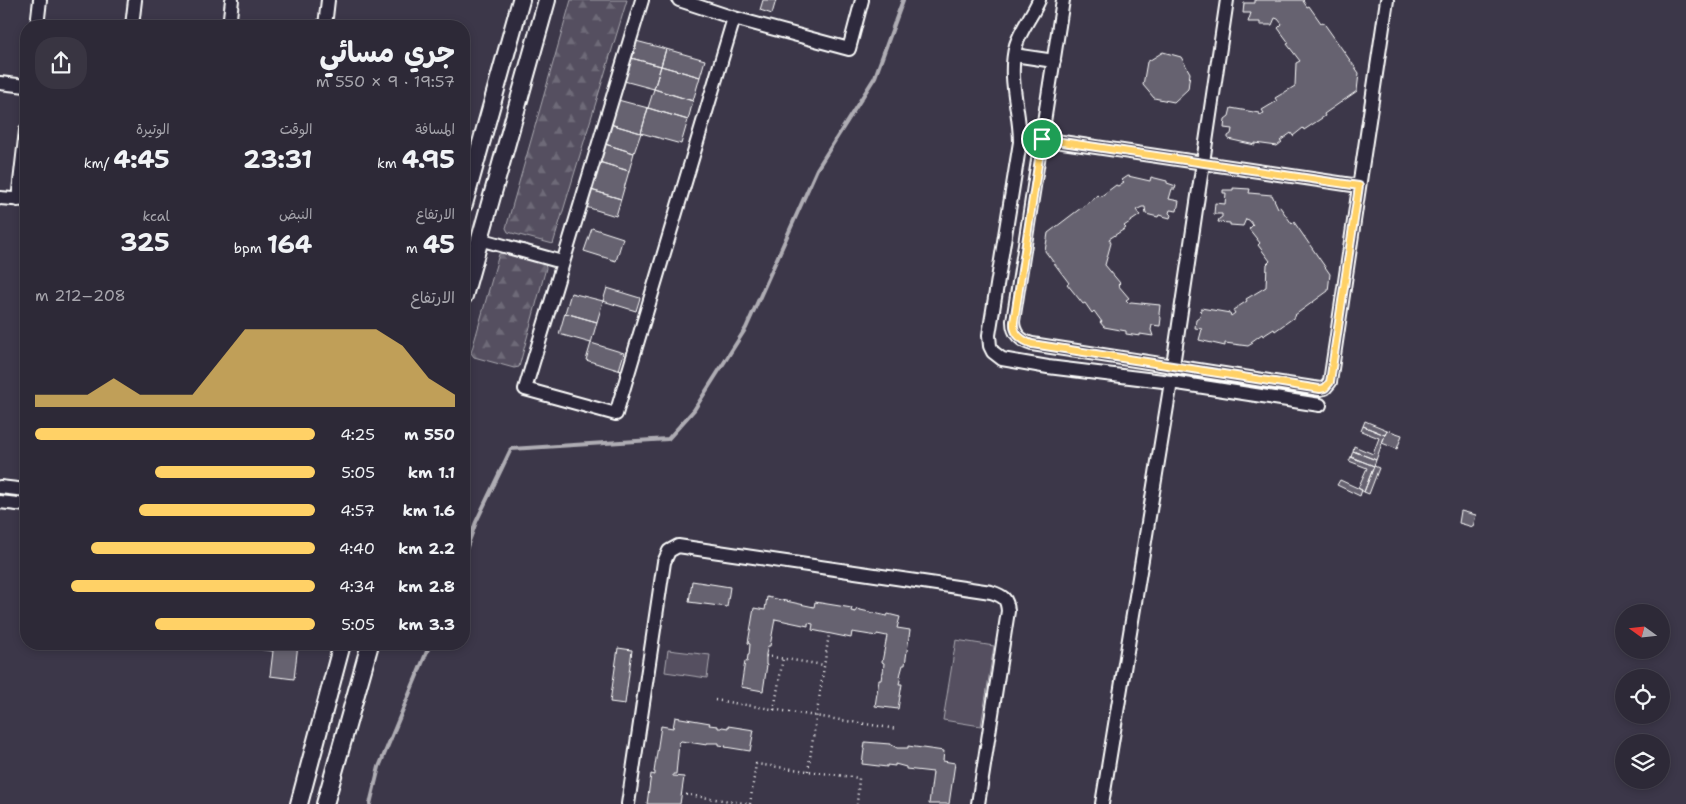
<!DOCTYPE html>
<html lang="ar">
<meta charset="utf-8">
<style>
body{margin:0;font-family:"Shantell Sans","Playpen Sans Arabic",sans-serif;background:#393542;color:#f1f3f6;direction:rtl;height:100vh;display:flex;flex-direction:column;font-size:19px;white-space:nowrap}
*{box-sizing:border-box;margin:0}
p{font-size:16px;color:#a7a6ad}
.icon{flex:none;width:28px;height:28px;fill:none;stroke:currentColor;stroke-width:2;stroke-linecap:round;stroke-linejoin:round}
.map{position:relative;flex:1;overflow:hidden;direction:ltr}
.details{position:absolute;left:20px;top:20px;width:450px;height:630px;display:flex;flex-direction:column;background:#2d2937;border-radius:20px;box-shadow:0 2px 8px #0003,0 0 0 1px #484552;direction:rtl}
.details>*{flex:none}
.needle{width:32px;rotate:285deg}
.tools{position:absolute;left:1615px;top:604px;display:grid;gap:10px}
.tools a{display:grid;place-items:center;width:55px;height:55px;border-radius:50%;background:#2d2937;box-shadow:0 2px 8px #0003,0 0 0 1px #484552;font-size:25px}
.pin{position:absolute;display:grid;place-items:center;width:42px;height:42px;color:#fff;margin:-21px;border:2px solid #fff;border-radius:50%;box-shadow:0 1px 5px #0007}
.round{display:grid;place-items:center;flex:none;width:52px;height:52px;border-radius:20px;background:#393542}
.head{display:flex;align-items:center;justify-content:space-between;height:85px;padding:0 15px}
h1{font-size:28px;font-weight:700;line-height:38px}
.stats{display:grid;grid-template-columns:repeat(3,1fr);gap:8px;height:85px;padding:5px 15px}
.stats div{display:grid;align-content:center}
.stats b{font-size:25px;font-weight:700}
.stats small{font-size:14px;font-weight:400}
.stats p{font-size:14px}
.chart{height:140px;padding:10px 15px}
.chart p{display:flex;justify-content:space-between}
.chart svg{width:100%;height:90px;margin-top:5px;fill:#ffd166;opacity:.7}
ul{padding:0 15px;list-style:none;font-size:16px}
li{display:grid;grid-template-columns:80px 60px 1fr;align-items:center;height:38px}
li i{height:12px;border-radius:6px;background:#ffd166}
.map>svg:first-child{display:block}
.grass{fill:#555060;stroke:#aaa8b0}
.forest{fill:url(#forest-firs);stroke:#aaa8b0}
.lines{fill:none;stroke-linecap:round;stroke-linejoin:round}
.stream{stroke:#afadb4;stroke-width:4}
.building{fill:#666270;stroke:#fff}
.minor-casing{stroke:#fff;stroke-width:16}
.major-casing{stroke:#fff;stroke-width:20}
.path{stroke:#fff;stroke-width:2.5;stroke-dasharray:1 4;stroke-linecap:butt}
.minor{stroke:#2f2a3d;stroke-width:12}
.major{stroke:#2f2a3d;stroke-width:16}
.route-casing{stroke:#fff;stroke-width:10}
.route{stroke:#ffd166;stroke-width:6}
</style>
<div class="map">
<svg width="1686" height="804" viewBox="0 0 1686 804">
<defs>
<pattern id="forest-firs" width="22" height="20" patternUnits="userSpaceOnUse" patternTransform="scale(1.25)"><rect width="22" height="20" fill="#555060"/><path d="M5 1l3.5 6h-7zM16 11l3.5 6h-7z" fill="#6e6a78"/></pattern>
</defs>
<rect width="100%" height="100%" fill="#3c3749"/>
<filter id="ink" filterUnits="userSpaceOnUse"><feTurbulence type="fractalNoise" baseFrequency=".02" numOctaves="2"/><feDisplacementMap in="SourceGraphic" scale="10" xChannelSelector="R" yChannelSelector="G"/><feConvolveMatrix kernelMatrix="1 2 1 2 8 2 1 2 1" color-interpolation-filters="sRGB"/></filter>
<g filter="url(#ink)">
<path class="grass" d="M956,640L994,646L981,726L943,720Z
M668,650L710,655L707,678L665,672Z"/>
<path class="forest" d="M571,0H627L553,244L508,232L506,228Z
M503,253L545,264L546,268L519,367L514,368L474,357L471,353L499,254Z"/>
<g class="lines">
<path class="stream" d="M464,555L476,522L511,449L668,439L694,410L746,328L817,169L875,77L903,0
M370,804L379,767L430,644"/>
</g>
<path class="building" d="M763,0H776L772,14L760,10Z
M1255,0H1304L1303,1L1307,7L1309,6L1321,23L1323,22L1359,73L1357,91L1324,114L1325,116L1304,130L1303,128L1293,136L1291,133L1280,141L1282,142L1277,146L1255,143V145L1228,139V136L1231,134L1232,129L1224,128L1225,119L1229,116L1231,108L1259,113L1260,115L1264,113L1262,110L1277,101L1275,98L1295,86L1296,63L1300,61L1287,44L1289,43L1278,28L1282,24L1278,19L1275,18L1272,25H1260V22H1248L1251,13H1243L1244,3H1255Z
M636,41L666,49L661,66L631,58Z
M666,49L705,60L700,77L661,66Z
M1163,52L1181,57L1190,73L1188,89L1174,102L1154,98L1143,85L1147,62Z
M631,58L661,66L654,89L624,81Z
M661,66L700,77L693,101L654,89Z
M654,89L693,101L688,120L648,108Z
M618,100L648,108L641,133L610,124Z
M648,108L688,120L681,144L641,133Z
M610,124L641,133L634,153L605,144Z
M605,144L634,153L629,171L599,162Z
M599,162L629,171L621,199L591,190Z
M1128,176L1150,181L1151,177L1167,181V183L1176,186L1175,189H1172L1169,199L1179,201L1177,211L1170,210L1169,213L1171,215L1170,218L1159,215L1158,217L1146,214L1145,207H1142L1136,210L1140,215L1124,226L1126,228L1109,239L1111,243L1105,265L1120,283L1118,285L1129,298L1126,300L1129,303L1131,302L1160,305L1159,314L1161,318L1160,326L1152,325L1151,330L1153,336L1140,334V336L1126,334V331L1104,327L1100,322H1102L1094,311L1092,313L1085,303L1083,304L1067,284L1069,283L1045,251L1048,233L1098,195L1100,197L1116,185L1118,186L1124,182L1122,180Z
M1233,188L1250,189L1249,193L1272,195L1278,208L1280,207L1292,224L1294,222L1330,274L1328,291L1295,315L1296,316L1275,331L1274,329L1263,336L1262,334L1251,342L1253,343L1248,346L1225,343V346L1199,340L1202,329L1195,328L1196,320L1200,317L1201,308L1230,313L1231,316L1235,313L1233,310L1247,301L1246,299L1266,287L1267,264L1270,261L1258,245L1260,243L1249,229L1253,225L1249,220L1246,219L1243,226L1230,225V223L1218,222L1219,219L1222,217V214H1214L1215,203L1225,204L1226,193H1223V190H1233Z
M591,190L621,199L616,216L586,207Z
M592,228L623,238L616,261L584,251Z
M607,288L640,298L636,311L603,301Z
M571,293L603,301L597,322L565,313Z
M565,313L597,322L591,343L559,334Z
M591,343L624,353L619,370L621,371L586,360Z
M1365,421L1387,430L1385,435L1363,426Z
M1363,426L1385,435L1376,460L1353,451L1354,446L1373,454L1379,438L1361,431Z
M1387,430L1402,435L1397,449L1382,443Z
M1353,451L1376,460L1374,466L1351,457Z
M1351,457L1374,466L1364,492L1358,488L1367,468L1349,461Z
M1374,466L1379,468L1369,494L1364,492Z
M1340,480L1362,490L1360,496L1337,485Z
M1461,511L1476,515L1473,527L1459,523Z
M692,581L730,587L727,607L689,602Z
M767,597L814,607L815,602L852,608L851,611L856,612V609L887,616L888,614L900,617L897,628L910,630L905,665H903L900,676H901L899,684H902L898,709L875,706L879,680H881L882,673H883L884,663L882,662L887,636L877,634V636L852,632L851,638L812,630L813,624L808,623V626L775,619L770,646H768L766,654V665H767L763,691L741,687L745,661L747,662L748,655H749L750,644L748,643L754,608L765,610Z
M258,644H298L294,679L270,676L273,651L257,649Z
M618,648L632,650L625,704L610,702Z
M675,717L710,723L709,725L718,726V728H721L722,727L728,728V726L754,730L750,751L725,747L726,746L719,745V743H707V745L681,741L679,743L676,774H673V776L684,777L680,804H647L651,774L655,775V772H654L661,726L673,728Z
M865,742L890,744L897,748H908V746L944,751L943,761L955,763L949,804H929L933,772L906,769V767L895,764V766L887,765V767L862,764Z"/>
<g class="lines">
<defs>
<path id="minor" d="M642,0L525,389L616,414L734,18
M679,0L734,18L849,49L862,0
M1039,0C1032,16 1021,29 1016,45C1007,79 1020,109 1020,142L989,335L990,346L993,352L1002,359L1048,367L1171,382L1320,405
M1063,0L1013,321C1013,334 1021,341 1032,344L1320,389L1325,388L1330,382L1387,0
M37,26L40,0
M132,26L135,0
M229,26L232,0
M325,26L328,0
M1014,55L1054,61
M0,83L26,86
M1042,139L1359,186
M0,198L25,200
M18,200L26,130
M479,239L562,262
M1173,365L1227,0
M0,487L26,490
M0,502L26,505
M628,804L664,562L669,551L678,546L991,592C1003,596 1007,598 1008,611L978,804
M1102,804L1171,382"/>
<path id="major" d="M464,204L521,0
M464,296L547,0
M299,804L342,644
M325,804L370,644"/>
</defs>
<use href="#minor" class="minor-casing"/>
<use href="#major" class="major-casing"/>
<path class="path" d="M766,656L824,665
M715,700L897,729
M774,710L783,658
M808,771L829,634
M681,794L750,804
M750,804L756,764L859,778L857,804"/>
<use href="#minor" class="minor"/>
<use href="#major" class="major"/>
</g>
</g>
<g class="lines" filter="url(#ink)">
<defs>
<path id="route" d="M1042,139L1359,186L1330,382L1325,388L1320,389L1032,344C1021,340 1013,334 1014,322Z"/>
</defs>
<use href="#route" class="route-casing"/>
<use href="#route" class="route"/>
</g>
</svg>
<div class="tools">
<a><svg class="needle" viewBox="-14 -14 28 28"><path d="M0-13l5 13h-10z" fill="#e53935"/><path d="M0 13l5-13h-10z" fill="#a7a6ad"/></svg></a>
<a><svg class="icon" aria-label="locate" viewBox="0 0 24 24"><circle cx="12" cy="12" r="6"/><path d="M12 2v4M12 18v4M2 12h4M18 12h4"/></svg></a>
<a><svg class="icon" aria-label="layers" viewBox="0 0 24 24"><path d="M12 4l9 5-9 5-9-5zM3 14l9 5 9-5"/></svg></a>
</div>
<div class="pin" style="left:1042px;top:139px;background:#1e9e55"><svg class="icon" aria-label="arrive" viewBox="0 0 24 24"><path d="M6 21V4h12l-3 4 3 4H6"/></svg></div>
<section class="details">
<div class="head"><div><h1>جري مسائي</h1><p>19:57 · 9 × 550 m</p></div><a class="round"><svg class="icon" aria-label="share" viewBox="0 0 24 24"><path d="M12 15V3M7 8l5-5 5 5M5 13v7h14v-7"/></svg></a></div>
<div class="stats">
<div><p>المسافة</p><b>4.95<small> km</small></b></div>
<div><p>الوقت</p><b>23:31</b></div>
<div><p>الوتيرة</p><b>4:45<small> /km</small></b></div>
</div>
<div class="stats">
<div><p>الارتفاع</p><b>45<small> m</small></b></div>
<div><p>النبض</p><b>164<small> bpm</small></b></div>
<div><p>kcal</p><b>325</b></div>
</div>
<div class="chart"><p><span>الارتفاع</span>208–212 m</p>
<svg viewBox="0 0 160 44" preserveAspectRatio="none"><path d="M0 44V38L10 38L20 38L30 30L40 38L50 38L60 38L70 22L80 6L90 6L100 6L110 6L120 6L130 6L140 14L150 30L160 38V44z"/></svg>
</div>
<ul>
<li><b>550 m</b>4:25<i style="width:100%"></i></li>
<li><b>1.1 km</b>5:05<i style="width:57%"></i></li>
<li><b>1.6 km</b>4:57<i style="width:63%"></i></li>
<li><b>2.2 km</b>4:40<i style="width:80%"></i></li>
<li><b>2.8 km</b>4:34<i style="width:87%"></i></li>
<li><b>3.3 km</b>5:05<i style="width:57%"></i></li>
</ul>
</section>
</div>
